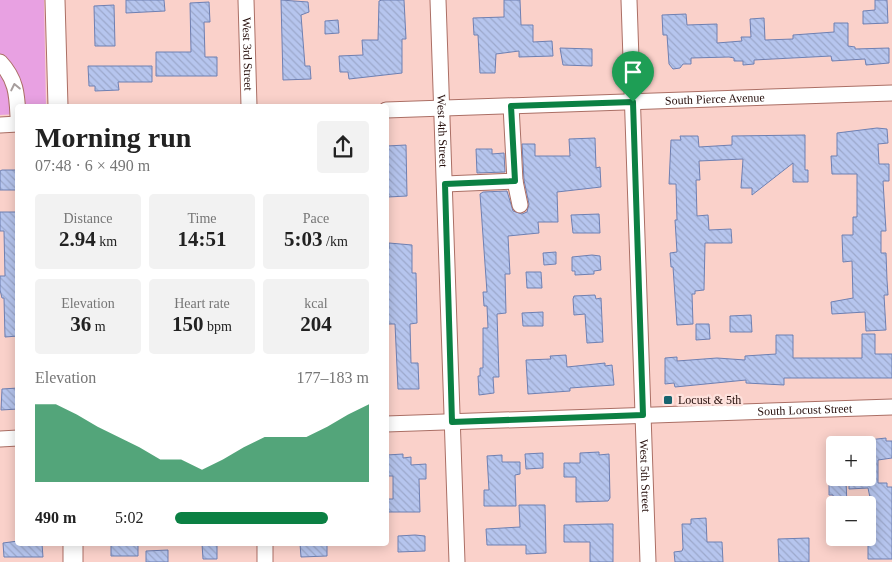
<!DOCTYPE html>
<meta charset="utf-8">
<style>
body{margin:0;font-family:Georgia,serif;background:#f2f2f2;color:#222;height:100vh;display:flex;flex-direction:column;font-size:19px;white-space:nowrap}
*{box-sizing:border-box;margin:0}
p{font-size:16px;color:#767676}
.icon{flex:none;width:28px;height:28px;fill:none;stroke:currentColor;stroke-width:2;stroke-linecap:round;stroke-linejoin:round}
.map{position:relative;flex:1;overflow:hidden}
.panel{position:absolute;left:15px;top:104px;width:374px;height:442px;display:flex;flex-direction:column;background:#fff;border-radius:5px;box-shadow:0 2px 12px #0003}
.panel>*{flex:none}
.controls{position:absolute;left:826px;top:436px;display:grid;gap:10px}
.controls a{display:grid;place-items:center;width:50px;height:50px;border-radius:5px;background:#fff;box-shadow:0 2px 12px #0003;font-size:25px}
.pin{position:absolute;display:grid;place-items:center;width:42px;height:42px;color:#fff;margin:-51px -21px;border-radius:50% 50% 50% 0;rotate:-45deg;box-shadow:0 0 5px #0007}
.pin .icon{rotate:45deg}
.round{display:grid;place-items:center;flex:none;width:52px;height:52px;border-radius:5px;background:#f2f2f2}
.summary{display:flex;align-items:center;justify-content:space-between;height:85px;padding:0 20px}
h1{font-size:28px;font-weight:600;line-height:38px}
.figures{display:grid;grid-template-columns:repeat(3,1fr);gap:8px;height:85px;padding:5px 20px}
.figures div{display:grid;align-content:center;border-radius:5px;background:#f2f2f2;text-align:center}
.figures b{font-size:21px;font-weight:600}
.figures small{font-size:14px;font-weight:400}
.figures p{font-size:14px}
.chart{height:140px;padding:10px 20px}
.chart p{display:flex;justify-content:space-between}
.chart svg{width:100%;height:90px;margin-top:5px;fill:#0b8043;opacity:.7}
ul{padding:0 20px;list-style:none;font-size:16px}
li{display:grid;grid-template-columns:80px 60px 1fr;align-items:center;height:38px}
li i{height:12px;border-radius:6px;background:#0b8043}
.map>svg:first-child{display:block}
.green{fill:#e8a1e2}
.building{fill:url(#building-back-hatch);stroke:#6f80b2}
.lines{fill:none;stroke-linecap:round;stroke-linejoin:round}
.minor-casing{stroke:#ab6f65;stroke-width:17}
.major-casing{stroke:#ab6f65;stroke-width:21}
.minor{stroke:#fff;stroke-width:15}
.major{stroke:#fff;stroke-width:19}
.oneway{stroke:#a79e9d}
.route-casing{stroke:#fff;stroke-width:10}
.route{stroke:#0b8043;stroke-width:6}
.poi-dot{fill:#17636e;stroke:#fee2dd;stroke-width:2}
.labels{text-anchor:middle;stroke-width:4.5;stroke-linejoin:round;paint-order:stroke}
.street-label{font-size:12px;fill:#240d0a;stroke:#fee2dd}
.poi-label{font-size:12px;fill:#240d0a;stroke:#fee2dd;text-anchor:start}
</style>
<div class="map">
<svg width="892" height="562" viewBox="0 0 892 562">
<defs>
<pattern id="building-back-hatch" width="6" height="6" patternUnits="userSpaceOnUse" patternTransform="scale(1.25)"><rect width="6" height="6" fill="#b6c5ee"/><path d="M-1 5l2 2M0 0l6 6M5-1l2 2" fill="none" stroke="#9ca8cb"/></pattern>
</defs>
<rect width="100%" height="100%" fill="#fad1ca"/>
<path class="green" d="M0,0H44L46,106H18L17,114L0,115Z"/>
<path class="building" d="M126,0H164L165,11L126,13Z
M281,0L308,2L309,12L301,15L305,66H310L311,79L283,80Z
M382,0H404L406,39H402V73L349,79L348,72H340L339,56L363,55L362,40H378L379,1Z
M504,0H520L521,25H533V42L552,41L553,56L519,57V51L496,54L495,73H480L478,35H474L473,18L504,17Z
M875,0H887L888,23L863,24V11L875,10Z
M209,2L210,22H204L205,57H217V76H156V52H191L190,3Z
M114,5L115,46H95L94,6Z
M686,14L687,25L717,24V43L742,41L741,37H751L750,19L764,18L765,40L793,39V35L834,32V23H848V46L855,47V49L889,48V63L866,65L865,59L832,61L831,56L754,60V64L743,65V61H734V58L729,57L691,58V64H683L680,68L673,69L669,64L667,35H663L662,15Z
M338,20L339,33L325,34V21Z
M560,48L592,49V66L563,65Z
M88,66H152V82H118L119,90L95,91V86H89Z
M877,128L887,129L888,143L878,144L879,164H889V181H883L886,231H881V253H886L887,280L888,295H884L886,330L866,331L865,312L832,314L831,302L853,298L852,261L843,262L842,235H853V217H857V174H832L831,156H837V133Z
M805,135V170H808V182H793V163L752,195V188H741L743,159L699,161L700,180H696L697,216L708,215L709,230L731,229L732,243H705L704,290L695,291V294H692L693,324L677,325L673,267H671L670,253L677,252L675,220H677L676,184H669L671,140H681L680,136H698L699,147L732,145V136Z
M595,138L596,168L600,167L601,187L557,192L558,222H538L539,233L508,236L510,274H505L506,313L497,314L499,377H493L494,393L479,395L478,376H480V368H483V328H488L487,306H484L483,292H487L480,194L483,192L507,191L513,211L522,214L527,212L529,204L524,180L522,144H535V156H570L569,139Z
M406,145L407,196L388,197L387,146Z
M476,149H492V154L504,153L505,172L477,173Z
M2,170H18V190H0V171Z
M0,212H18V336L5,337L4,298H2L0,290V276H5L4,231H0Z
M599,214L600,233H573L571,215Z
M389,243L412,245V273H416L417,323L410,324L411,363H418L419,389H398L395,324H386V249H389Z
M556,252V264L544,265L543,253Z
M592,255L600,256L601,270L594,271V274L575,275V271H572V257Z
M526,272H541L542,288H527Z
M595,295L596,299L601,298L603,342L587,343L585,314L574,315L573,299L574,296Z
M543,312V326H523L522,313Z
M751,315L752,332H730V316Z
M696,324H709L710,339L696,340Z
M862,334H875V354H892V378H784V385L746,383V380L675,387L674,383L665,384V358L677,357V361L717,358L745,360V356L776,354V335H793V358H862Z
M566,355L567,367L605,363V366L612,365L614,385L570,388V391L528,394L526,360L551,359L550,356Z
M18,388V409L1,410L2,389Z
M886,438V441H892V458L878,460V483H887V487H892V559H868V522H875L868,488L849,489V478H868V440Z
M599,452V455L609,454L610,498L608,501L576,502V477H564V463H580V453Z
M543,453V468L526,469L525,454Z
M403,454V458L411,457V465L426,464V479H419L420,512H387V499H393V476H388L387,455Z
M502,455V462H520V474L515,475L516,506H484V490H489L487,456Z
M829,481H846L847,505H833V495H829Z
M519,505H545L546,553L526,554V545H487L486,529L520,527Z
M706,518L707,542H722L723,562H675L674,552L682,551L683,548L682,524H691V519Z
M607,524H613V562H590V542H564V525Z
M415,535L425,536V551L398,552V536Z
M809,538V562H779L778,539Z
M18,541V544H42L43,557H4L3,543Z
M111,544H138V556H111Z
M202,544H217V559H203Z
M300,544H327V556L301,557Z
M168,550V562H146V551Z"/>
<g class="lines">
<defs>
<g id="minor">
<path id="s1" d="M246,0L249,106"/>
<path id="s2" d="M438,0L457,562"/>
<path id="s3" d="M629,0L648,562"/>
<path d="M0,62C16,79 17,94 18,116"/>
<path id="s4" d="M386,110L892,93"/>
<path d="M0,125L18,124"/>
<path d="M515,181L520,205"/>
<path d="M445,184L515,181L511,106"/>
<path id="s5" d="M386,424L892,407"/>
<path d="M0,439L18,438"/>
<path d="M265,544V562"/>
</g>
<path id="major" d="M55,0L58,106
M73,544V562"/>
</defs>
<use href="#minor" class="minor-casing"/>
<use href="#major" class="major-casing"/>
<use href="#minor" class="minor"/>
<use href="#major" class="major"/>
</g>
<defs><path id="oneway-chevron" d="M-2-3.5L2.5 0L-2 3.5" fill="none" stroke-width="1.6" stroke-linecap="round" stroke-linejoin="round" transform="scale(1.25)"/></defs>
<use class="oneway" href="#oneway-chevron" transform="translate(15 87) rotate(-102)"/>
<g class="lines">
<defs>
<path id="route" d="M633,102L643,415L452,422L445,184L515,181L511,106Z"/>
</defs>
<use href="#route" class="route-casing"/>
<use href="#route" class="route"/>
</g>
<rect class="poi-dot" x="663" y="395" width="10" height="10" rx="2.5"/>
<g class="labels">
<g class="street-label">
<text dy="4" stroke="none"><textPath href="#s1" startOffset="54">West 3rd Street</textPath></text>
<text dy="4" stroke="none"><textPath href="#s4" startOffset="329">South Pierce Avenue</textPath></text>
<text dy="4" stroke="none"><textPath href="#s2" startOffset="131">West 4th Street</textPath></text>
<text dy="4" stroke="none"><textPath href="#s5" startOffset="419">South Locust Street</textPath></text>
<text dy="4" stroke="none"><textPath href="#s3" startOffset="476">West 5th Street</textPath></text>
</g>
<g class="poi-label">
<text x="678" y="404">Locust &amp; 5th</text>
</g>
</g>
</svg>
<div class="controls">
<a>+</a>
<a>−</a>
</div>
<div class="pin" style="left:633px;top:102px;background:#1e9e55"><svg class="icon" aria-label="arrive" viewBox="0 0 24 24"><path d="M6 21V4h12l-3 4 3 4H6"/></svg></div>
<section class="panel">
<div class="summary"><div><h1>Morning run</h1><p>07:48 · 6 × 490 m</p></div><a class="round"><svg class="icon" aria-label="share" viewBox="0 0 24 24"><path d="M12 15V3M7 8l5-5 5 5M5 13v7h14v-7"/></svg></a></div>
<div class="figures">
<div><p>Distance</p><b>2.94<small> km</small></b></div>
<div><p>Time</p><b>14:51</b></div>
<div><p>Pace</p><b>5:03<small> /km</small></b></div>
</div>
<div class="figures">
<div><p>Elevation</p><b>36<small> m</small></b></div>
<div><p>Heart rate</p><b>150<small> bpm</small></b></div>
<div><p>kcal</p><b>204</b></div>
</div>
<div class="chart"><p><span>Elevation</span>177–183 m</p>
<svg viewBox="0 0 160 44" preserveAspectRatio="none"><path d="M0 44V6L10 6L20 11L30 17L40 22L50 27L60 33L70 33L80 38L90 33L100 27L110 22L120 22L130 22L140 17L150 11L160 6V44z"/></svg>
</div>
<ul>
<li><b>490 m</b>5:02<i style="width:79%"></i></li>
</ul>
</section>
</div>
